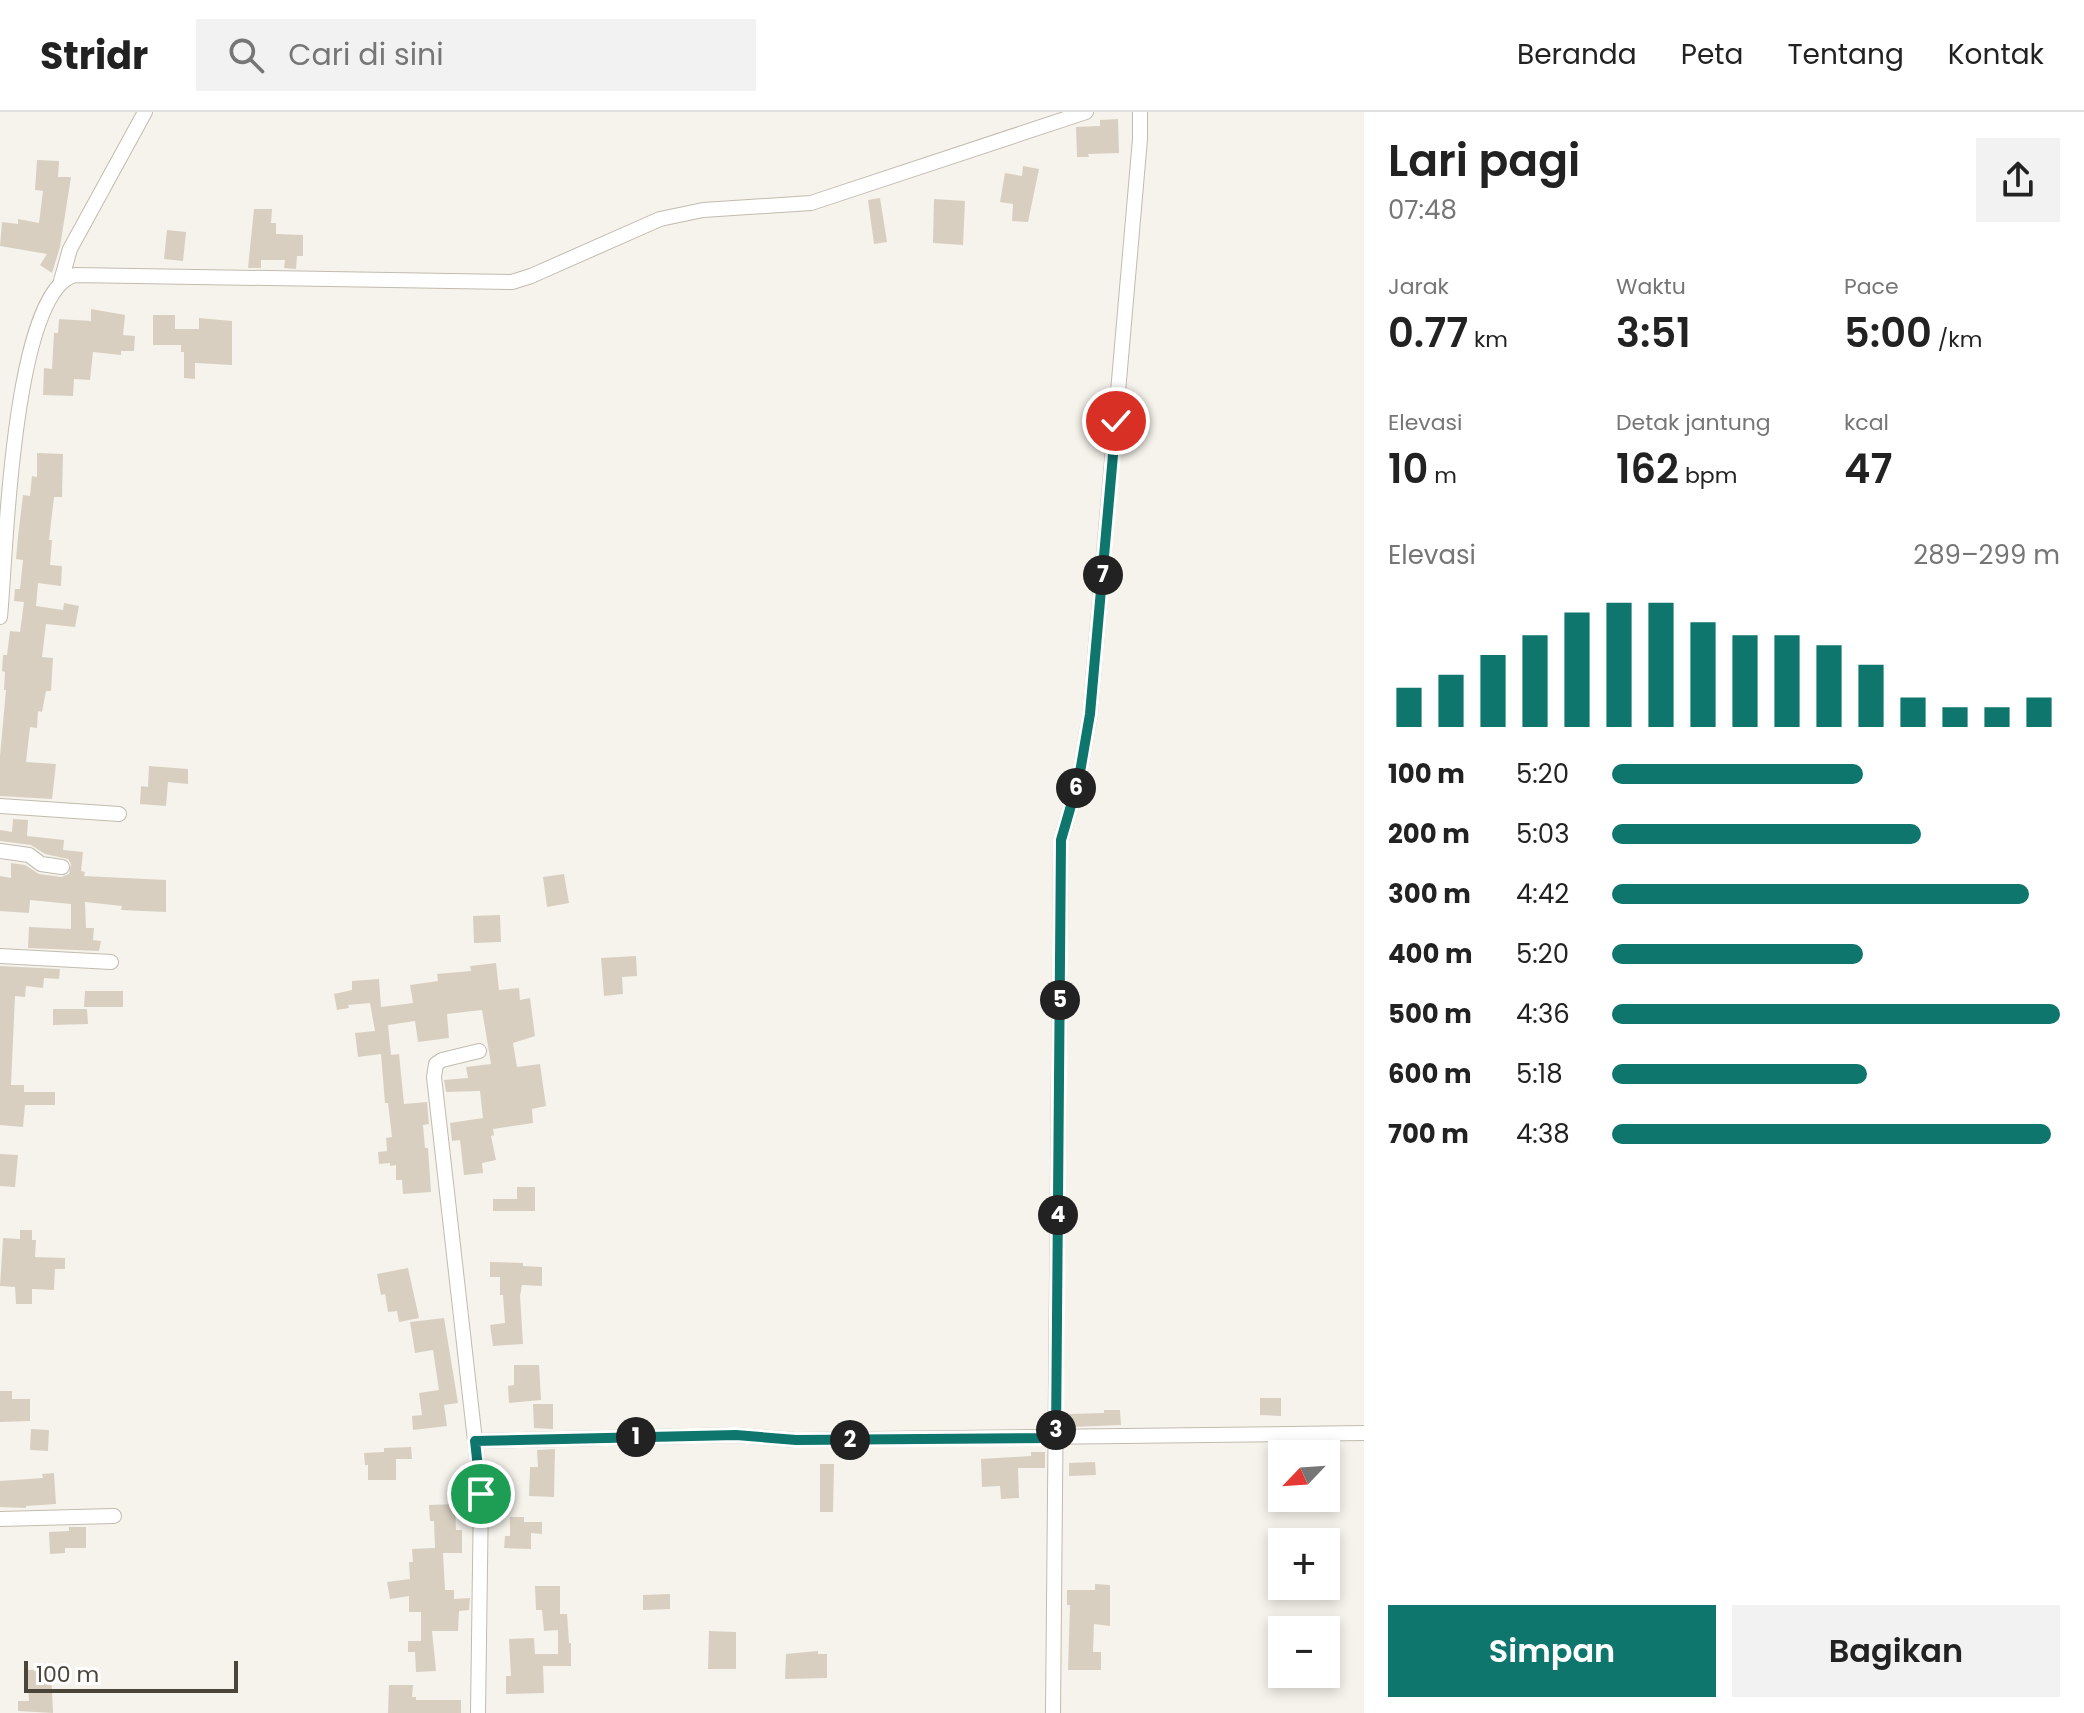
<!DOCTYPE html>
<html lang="id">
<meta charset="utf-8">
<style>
body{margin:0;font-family:Poppins,sans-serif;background:#f2f2f2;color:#222;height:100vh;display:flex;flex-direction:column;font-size:30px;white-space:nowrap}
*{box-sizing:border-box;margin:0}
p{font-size:26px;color:#767676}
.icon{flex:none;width:44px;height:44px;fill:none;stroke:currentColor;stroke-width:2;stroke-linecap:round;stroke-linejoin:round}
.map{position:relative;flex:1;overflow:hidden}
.details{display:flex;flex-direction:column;background:#fff;width:720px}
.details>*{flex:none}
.needle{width:52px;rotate:245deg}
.buttons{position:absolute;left:1268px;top:1328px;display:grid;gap:16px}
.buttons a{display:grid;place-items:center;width:72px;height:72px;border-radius:0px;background:#fff;box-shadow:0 4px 12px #0003;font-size:40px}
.scale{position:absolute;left:24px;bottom:20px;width:214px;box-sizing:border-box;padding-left:8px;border:4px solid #4b4439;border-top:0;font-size:22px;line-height:28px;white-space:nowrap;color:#4b4439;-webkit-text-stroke:6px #fff;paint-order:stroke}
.pin{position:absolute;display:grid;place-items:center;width:68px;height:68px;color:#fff;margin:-34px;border:4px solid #fff;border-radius:50%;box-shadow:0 2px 8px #0007}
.km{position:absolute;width:40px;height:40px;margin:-20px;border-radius:50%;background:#222;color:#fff;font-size:22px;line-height:40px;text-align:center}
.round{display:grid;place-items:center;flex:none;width:84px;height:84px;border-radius:0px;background:#f2f2f2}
.overview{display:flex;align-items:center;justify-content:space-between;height:136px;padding:0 24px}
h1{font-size:44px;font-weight:600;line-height:60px}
.stats{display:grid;grid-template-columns:repeat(3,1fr);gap:12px;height:136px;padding:8px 24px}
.stats div{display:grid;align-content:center}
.stats b{font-size:40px;font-weight:600}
.stats small{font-size:22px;font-weight:400}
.stats p{font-size:22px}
.chart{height:224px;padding:16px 24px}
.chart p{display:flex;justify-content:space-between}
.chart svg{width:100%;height:144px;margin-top:8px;stroke:#0f766e;stroke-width:6}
.cta{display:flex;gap:16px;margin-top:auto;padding:16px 24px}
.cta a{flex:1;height:92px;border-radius:0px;background:#0f766e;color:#fff;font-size:32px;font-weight:600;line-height:92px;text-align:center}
.cta a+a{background:#f2f2f2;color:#222}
ul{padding:0 24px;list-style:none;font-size:26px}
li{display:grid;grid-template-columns:128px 96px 1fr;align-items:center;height:60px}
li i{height:20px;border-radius:10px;background:#0f766e}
header{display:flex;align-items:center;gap:48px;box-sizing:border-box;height:112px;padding:0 40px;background:#fff;border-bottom:2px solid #e0e0e0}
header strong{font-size:38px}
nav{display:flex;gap:44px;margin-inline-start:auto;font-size:28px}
.search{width:560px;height:72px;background:#f2f2f2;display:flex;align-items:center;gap:20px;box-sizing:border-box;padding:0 28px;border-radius:0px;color:#767676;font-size:30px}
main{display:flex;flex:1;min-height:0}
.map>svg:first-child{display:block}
.building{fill:#d8cfc1}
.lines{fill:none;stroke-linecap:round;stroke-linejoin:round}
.street-casing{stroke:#c2bbae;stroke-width:16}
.street{stroke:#fff;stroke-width:14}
.route-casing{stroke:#fff;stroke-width:16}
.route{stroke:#0f766e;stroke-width:10}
</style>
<header>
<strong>Stridr</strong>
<div class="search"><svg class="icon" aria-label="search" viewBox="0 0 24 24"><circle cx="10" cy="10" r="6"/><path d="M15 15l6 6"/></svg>Cari di sini</div>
<nav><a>Beranda</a><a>Peta</a><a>Tentang</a><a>Kontak</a></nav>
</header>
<main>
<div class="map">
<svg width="1364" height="1601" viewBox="0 0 1364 1601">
<rect width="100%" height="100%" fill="#f6f3ec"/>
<path class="building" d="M1118,7L1119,41L1088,42L1089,45H1077L1076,15L1100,14V8Z
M37,48L59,49L58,65H71L60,135L52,161L40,153L47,142L0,134L2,110L18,112V107L39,111L43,79L35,78Z
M1023,54L1039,57L1028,110L1012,109L1013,92L1000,90L1005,61L1022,64Z
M880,86L887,130L874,132L868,88Z
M934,87L965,89L963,133L933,131Z
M254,97H272L271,111H276V122L303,123V144H297L296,157L284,156L285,148H261V156H248Z
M167,118L186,120L183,149L164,147Z
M91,197L125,203L123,223L135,224L134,239H121V243L93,240L90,268L74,267L73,284L43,283L44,256L52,257L54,221H58L59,207L91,209Z
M153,203H175V217H199V206L232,209V253L195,251V267L184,266V240H181V233H153Z
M37,341L63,342L62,385H54L49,428H52L50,453L62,454L61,474L38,471L36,494L63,498L64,491L79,494L75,515L46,512L42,545L53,546L51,579H46L42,600L38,599L37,616L30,615L26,650L56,652L52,687L0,684V644L6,578H4L5,560L2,559L3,543H7L10,519L20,520L24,490L14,489L15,477H20L23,448L16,447L18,425L23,383L30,384L32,364L37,365Z
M149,654L188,657V672L168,670L166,694L140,692L141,674L148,675Z
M13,707L28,708L27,724L64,728L63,738L83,740L81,759L85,760L84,764L166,768V800L121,798L122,794L85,790L86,816H94L93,828L101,829L99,839L28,836L29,815L71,817V792L30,788L29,801L0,799V764L11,766V751L25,753L39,762L61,765L69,762L71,752L68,747L45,742L31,733L0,729V718L12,720Z
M564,762L569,791L547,795L543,765Z
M500,803L501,830L474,831L473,804Z
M636,844L637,864L622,865L623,882L604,884L601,846Z
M496,851L499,878L519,876L520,888L530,886L535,924L513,931L517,955L540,952L546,994L532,997L533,1011L493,1017L494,1023L491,1024L496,1048L482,1051L483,1061L464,1063L460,1028L452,1029L450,1011L483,1006L480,979L446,980L444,968L468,966L466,955L491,952L482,898L447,902L449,926L418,930L415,909L388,913L391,943L399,942L404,992L427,990L429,1012L423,1013L425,1036H428L431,1080L403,1082L402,1068H396V1053L390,1054V1051L379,1052L378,1040L387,1039L386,1026L392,1025L388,991H385L381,942L358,945L355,921L375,919L370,891L348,893L349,896L337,898L334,882L352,878V869L379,867L381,895L413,891L410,873L438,869L437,862L471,859L470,854Z
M0,854L60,857L59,867L44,866L43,876L26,874L25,885L15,884L11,973H24V980H55V993H25L23,1015L0,1013Z
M85,879H123V895H84Z
M53,897H87L88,912L53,913Z
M0,1042L18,1043L15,1075L0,1074Z
M517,1075H535V1099H493V1087H517Z
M20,1118H32V1128H36L35,1145L65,1146V1157H55L54,1178L32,1177V1192H16L15,1175L0,1174L3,1126L20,1127Z
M490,1150L523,1151V1154L542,1155V1174L522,1173L520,1184L523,1232L493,1234L490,1213L505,1211L503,1183H500V1165H490Z
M408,1156L419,1206L399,1210L397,1199L388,1200L385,1182L381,1183L377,1162Z
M444,1206L458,1291L444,1293L447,1314L413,1318L412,1304L422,1303L419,1281L439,1278L433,1238L415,1241L410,1210Z
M514,1253H539L541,1288L509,1291L508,1274L514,1273Z
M0,1279H12V1287H30V1309L0,1310Z
M1260,1286H1281V1304L1260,1303Z
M533,1292H553V1317L534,1316Z
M1104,1298H1120L1121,1313L1070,1315L1069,1302L1104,1301Z
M31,1317L49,1318L48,1339L30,1338Z
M411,1335L412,1347H396V1368H368V1353H365L364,1341L384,1340V1336Z
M555,1337L554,1385L529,1384L530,1355H538L537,1338Z
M1031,1340H1045V1356H1018L1019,1386L1001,1387L1000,1374L982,1375L981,1347L1031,1344Z
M1095,1350L1096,1363L1069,1364V1351Z
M820,1352H834L833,1400H820Z
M54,1361L56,1392L26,1394V1396L0,1395V1369L43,1366L42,1362Z
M455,1392L456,1418H462V1441H443L445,1478H454V1487L470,1486L469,1498L459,1499L458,1519H432L436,1559L416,1560L415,1540H408V1529H421V1500H409V1484L390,1487L387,1470L410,1467L409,1450H413L412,1437L435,1436L434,1409H430L429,1393Z
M510,1405H524V1410H542V1422L531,1421V1437L504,1436L505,1424H510Z
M69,1415H86V1436H65V1441L50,1442L49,1420L69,1419Z
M1095,1472L1110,1473V1514L1094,1512L1093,1540H1101V1558H1068L1070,1493H1067V1478H1095Z
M535,1474H560V1502H567L569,1531H571V1554H543L544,1581L506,1582V1564H511L509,1527L534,1526L535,1542H558V1518L544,1519L542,1498H536Z
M670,1482V1497L643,1498V1483Z
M709,1519L736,1520V1557H708Z
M818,1539V1542H827V1566L785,1567L786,1542Z
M51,1557L53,1601L18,1599V1589H29L27,1558Z
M389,1573H413L412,1585H416V1588H461V1601H388Z"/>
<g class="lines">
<defs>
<path id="street" d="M61,169L70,137L145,0
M0,505C6,445 12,179 75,163L512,170L531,164L660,107L703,98L811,91L1086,0
M0,694L119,702
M0,739L29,743L41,752L62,755
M0,844L111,850
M475,1329L736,1323L796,1328L1364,1321
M0,1407L114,1404
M478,1601L481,1382L434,965L436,952L442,948L479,939
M1053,1601L1061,728L1079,666L1090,602L1140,27V0"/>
</defs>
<use href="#street" class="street-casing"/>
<use href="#street" class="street"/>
</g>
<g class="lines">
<defs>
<path id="route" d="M481,1382L475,1329L736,1323L796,1328L1056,1326L1061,728L1079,666L1090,602L1116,309"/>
</defs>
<use href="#route" class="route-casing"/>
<use href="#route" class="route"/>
</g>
</svg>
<div class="buttons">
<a><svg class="needle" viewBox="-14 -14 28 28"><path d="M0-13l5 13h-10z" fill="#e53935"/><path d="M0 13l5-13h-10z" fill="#767676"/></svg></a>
<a>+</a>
<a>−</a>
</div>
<div class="scale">100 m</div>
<div class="pin" style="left:481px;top:1382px;background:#1e9e55"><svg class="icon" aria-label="arrive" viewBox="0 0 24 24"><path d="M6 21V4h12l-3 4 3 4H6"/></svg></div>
<div class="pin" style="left:1116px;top:309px;background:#d93025"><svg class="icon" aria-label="check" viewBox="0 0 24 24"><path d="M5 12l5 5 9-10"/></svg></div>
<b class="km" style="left:636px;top:1325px">1</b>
<b class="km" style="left:850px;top:1328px">2</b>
<b class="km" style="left:1056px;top:1318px">3</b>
<b class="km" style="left:1058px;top:1103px">4</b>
<b class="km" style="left:1060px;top:888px">5</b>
<b class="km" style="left:1076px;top:676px">6</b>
<b class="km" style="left:1103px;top:463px">7</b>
</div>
<section class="details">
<div class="overview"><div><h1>Lari pagi</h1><p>07:48</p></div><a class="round"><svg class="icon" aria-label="share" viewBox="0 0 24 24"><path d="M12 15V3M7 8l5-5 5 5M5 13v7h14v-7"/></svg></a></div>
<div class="stats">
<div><p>Jarak</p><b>0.77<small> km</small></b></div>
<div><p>Waktu</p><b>3:51</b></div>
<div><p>Pace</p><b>5:00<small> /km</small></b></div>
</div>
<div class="stats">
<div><p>Elevasi</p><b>10<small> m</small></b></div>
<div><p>Detak jantung</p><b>162<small> bpm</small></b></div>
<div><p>kcal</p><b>47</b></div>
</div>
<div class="chart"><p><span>Elevasi</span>289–299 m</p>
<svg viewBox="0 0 160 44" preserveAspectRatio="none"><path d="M5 44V32M15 44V28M25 44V22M35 44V16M45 44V9M55 44V6M65 44V6M75 44V12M85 44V16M95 44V16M105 44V19M115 44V25M125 44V35M135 44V38M145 44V38M155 44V35"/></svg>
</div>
<ul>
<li><b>100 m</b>5:20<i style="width:56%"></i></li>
<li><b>200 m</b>5:03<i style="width:69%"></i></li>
<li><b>300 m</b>4:42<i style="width:93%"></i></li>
<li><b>400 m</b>5:20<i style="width:56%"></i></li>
<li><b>500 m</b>4:36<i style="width:100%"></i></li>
<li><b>600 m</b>5:18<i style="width:57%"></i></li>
<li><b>700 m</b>4:38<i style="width:98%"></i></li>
</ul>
<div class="cta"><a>Simpan</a><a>Bagikan</a></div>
</section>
</main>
